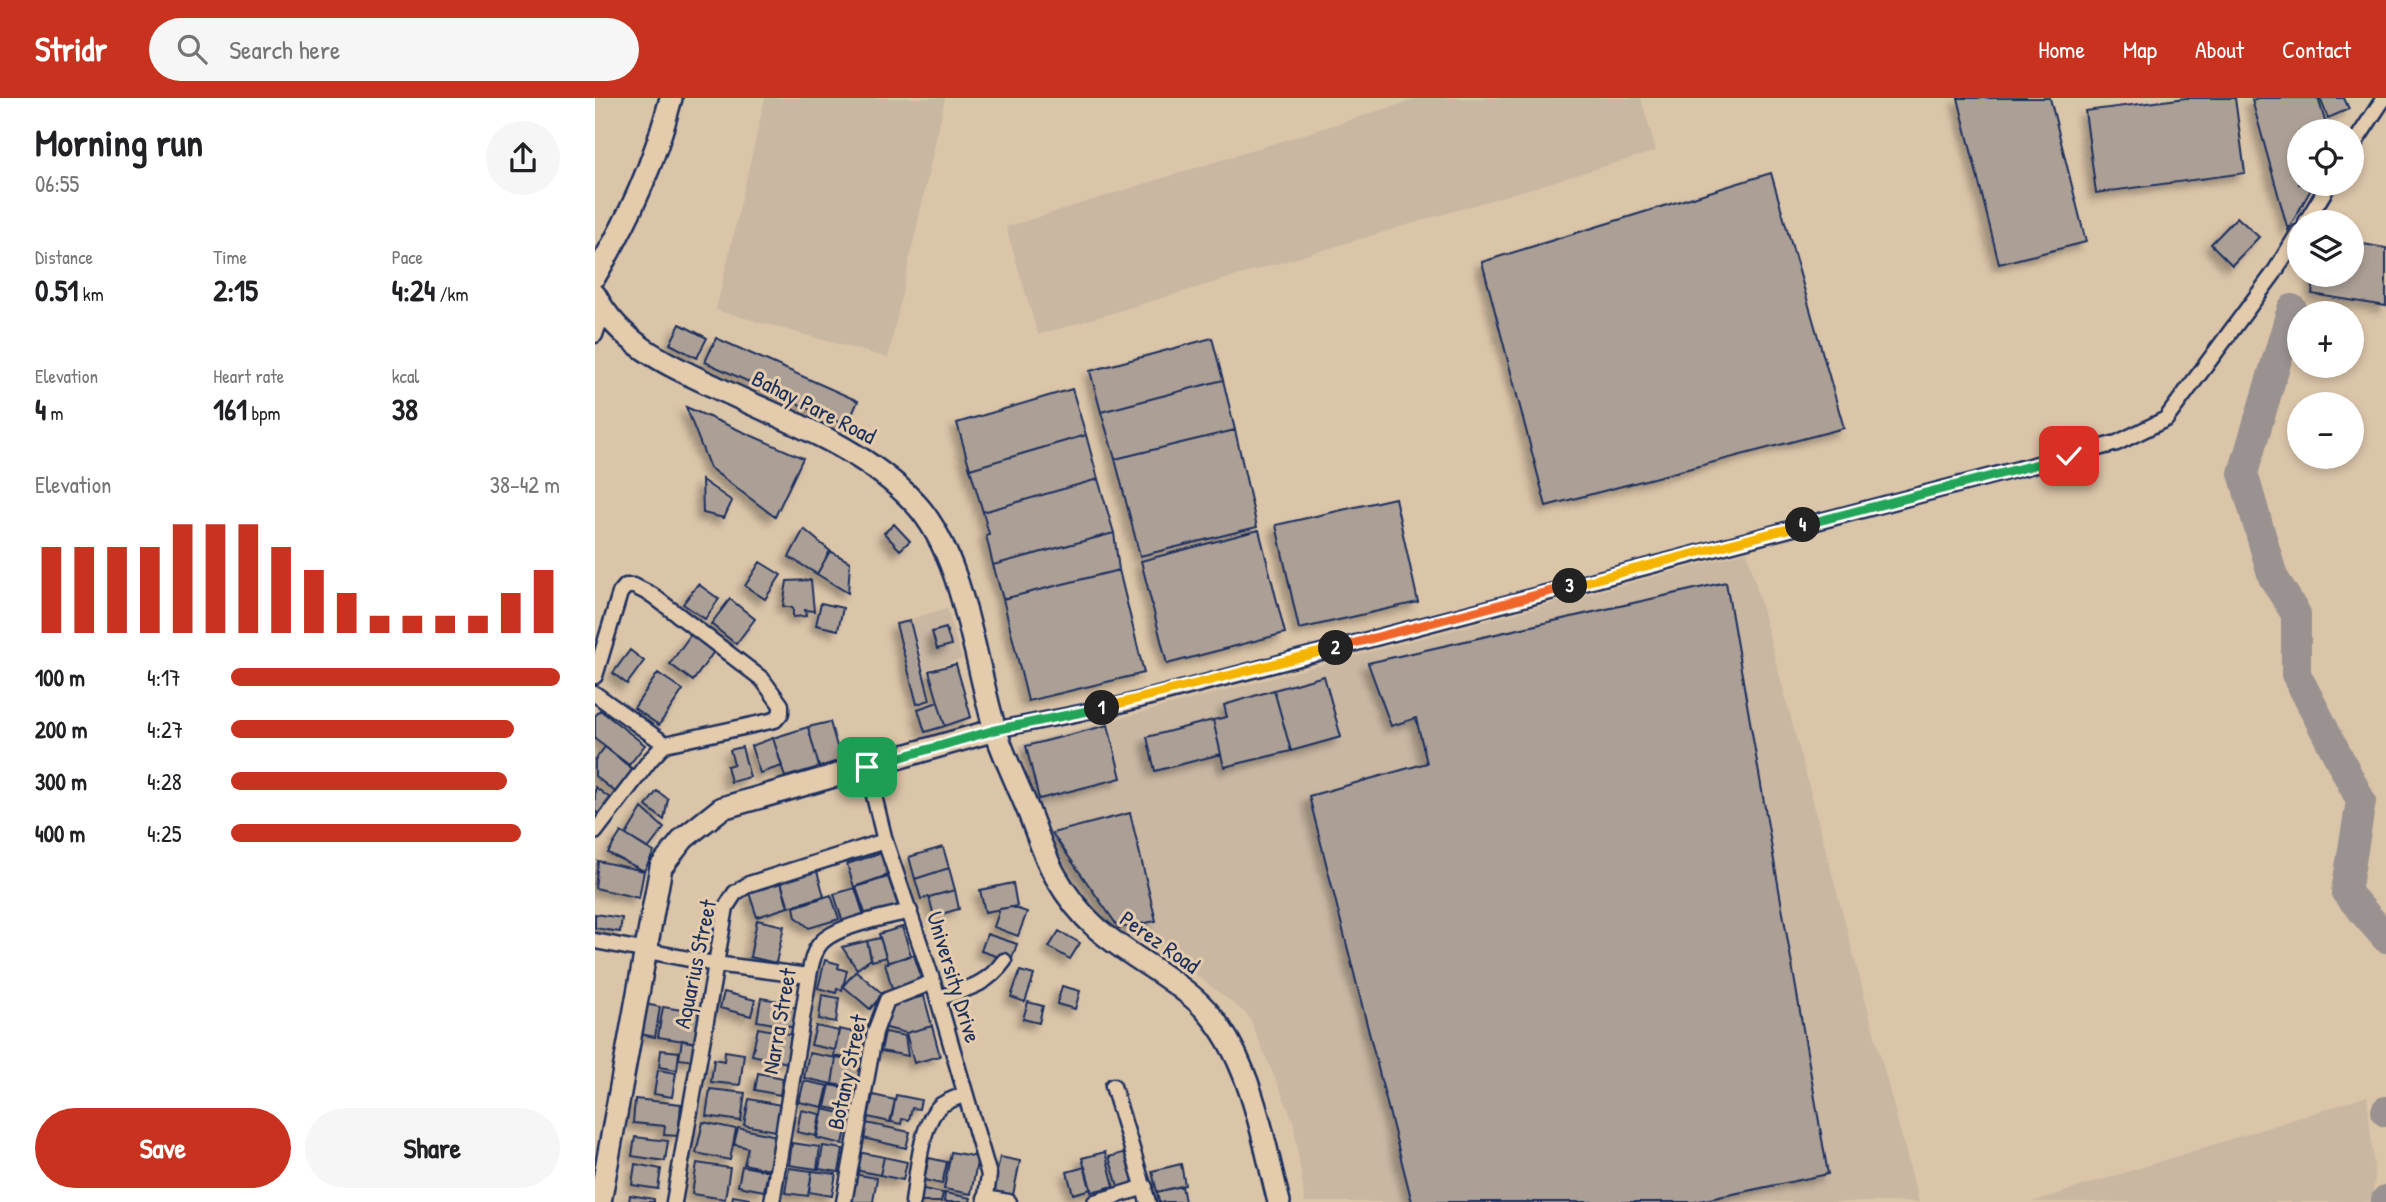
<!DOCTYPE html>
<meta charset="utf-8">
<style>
body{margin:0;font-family:"Patrick Hand",sans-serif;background:#f6f6f6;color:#202124;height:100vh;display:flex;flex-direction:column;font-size:26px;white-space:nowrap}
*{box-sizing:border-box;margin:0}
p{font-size:23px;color:#757577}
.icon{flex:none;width:38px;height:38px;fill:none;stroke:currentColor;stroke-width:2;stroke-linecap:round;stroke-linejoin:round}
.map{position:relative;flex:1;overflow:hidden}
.details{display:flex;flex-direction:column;background:#fff;width:595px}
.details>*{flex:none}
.controls{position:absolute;left:1692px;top:21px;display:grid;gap:14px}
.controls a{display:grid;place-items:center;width:77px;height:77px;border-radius:50%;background:#fff;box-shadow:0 4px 10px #0003;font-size:35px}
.pin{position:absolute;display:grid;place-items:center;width:60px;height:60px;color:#fff;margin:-30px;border-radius:14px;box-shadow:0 4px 10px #0006}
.km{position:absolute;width:35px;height:35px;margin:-18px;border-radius:50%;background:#222;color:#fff;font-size:19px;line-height:35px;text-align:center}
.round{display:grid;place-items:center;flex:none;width:74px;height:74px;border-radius:37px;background:#f6f6f6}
.overview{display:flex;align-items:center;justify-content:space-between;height:119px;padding:0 35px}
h1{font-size:38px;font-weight:700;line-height:52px}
.figures{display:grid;grid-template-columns:repeat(3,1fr);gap:10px;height:119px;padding:7px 35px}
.figures div{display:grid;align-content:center}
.figures b{font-size:30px;font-weight:700}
.figures small{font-size:19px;font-weight:400}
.figures p{font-size:19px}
.chart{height:196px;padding:14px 35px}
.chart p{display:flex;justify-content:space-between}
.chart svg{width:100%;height:126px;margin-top:7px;stroke:#c8321e;stroke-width:6}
.primary-button{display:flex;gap:14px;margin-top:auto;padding:14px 35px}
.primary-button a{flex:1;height:80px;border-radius:42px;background:#c8321e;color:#fff;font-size:28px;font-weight:700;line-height:80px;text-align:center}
.primary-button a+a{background:#f6f6f6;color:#202124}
ul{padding:0 35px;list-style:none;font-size:23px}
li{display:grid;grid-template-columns:112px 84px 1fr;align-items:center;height:52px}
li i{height:18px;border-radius:9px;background:#c8321e}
header{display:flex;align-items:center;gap:42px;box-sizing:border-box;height:98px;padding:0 35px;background:#c8321e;color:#fff}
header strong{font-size:33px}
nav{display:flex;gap:38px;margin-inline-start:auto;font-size:24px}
.search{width:490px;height:63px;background:#f6f6f6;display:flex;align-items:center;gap:18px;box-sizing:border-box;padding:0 24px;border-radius:38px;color:#757577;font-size:26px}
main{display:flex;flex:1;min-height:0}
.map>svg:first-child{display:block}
.built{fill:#c9b7a2}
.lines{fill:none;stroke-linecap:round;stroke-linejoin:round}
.river{stroke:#999290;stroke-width:30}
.building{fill:#aca096;stroke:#1b2f5e;stroke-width:2;filter:url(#shadow)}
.street-casing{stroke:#1b2f5e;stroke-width:19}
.secondary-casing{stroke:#1b2f5e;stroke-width:26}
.street{stroke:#e3cbac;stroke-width:14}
.secondary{stroke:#e3cbac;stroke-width:21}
.split-1-casing{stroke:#fff;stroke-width:14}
.split-2-casing{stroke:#fff;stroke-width:14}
.split-3-casing{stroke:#fff;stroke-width:14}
.split-4-casing{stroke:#fff;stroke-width:14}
.split-5-casing{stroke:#fff;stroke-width:14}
.split-1{stroke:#22a559;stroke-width:9}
.split-2{stroke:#f5b400;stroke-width:9}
.split-3{stroke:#f0652b;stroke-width:9}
.split-4{stroke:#f5b400;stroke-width:9}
.split-5{stroke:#22a559;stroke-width:9}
.labels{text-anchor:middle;stroke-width:6;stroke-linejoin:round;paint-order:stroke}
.street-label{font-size:23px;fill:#1b2f5e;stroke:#e3cbac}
</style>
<header>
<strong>Stridr</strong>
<div class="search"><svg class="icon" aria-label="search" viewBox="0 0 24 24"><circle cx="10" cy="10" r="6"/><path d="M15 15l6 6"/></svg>Search here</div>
<nav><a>Home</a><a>Map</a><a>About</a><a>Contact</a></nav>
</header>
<main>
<section class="details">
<div class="overview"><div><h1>Morning run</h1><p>06:55</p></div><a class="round"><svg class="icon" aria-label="share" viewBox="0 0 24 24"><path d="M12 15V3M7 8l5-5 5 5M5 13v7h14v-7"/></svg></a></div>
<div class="figures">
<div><p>Distance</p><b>0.51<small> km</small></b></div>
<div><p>Time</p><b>2:15</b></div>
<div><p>Pace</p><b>4:24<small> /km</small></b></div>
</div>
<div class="figures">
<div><p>Elevation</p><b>4<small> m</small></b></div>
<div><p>Heart rate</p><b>161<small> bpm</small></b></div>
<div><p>kcal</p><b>38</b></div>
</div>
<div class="chart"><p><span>Elevation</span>38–42 m</p>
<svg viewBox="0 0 160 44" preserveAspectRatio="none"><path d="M5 44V14M15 44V14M25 44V14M35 44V14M45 44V6M55 44V6M65 44V6M75 44V14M85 44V22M95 44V30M105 44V38M115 44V38M125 44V38M135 44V38M145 44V30M155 44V22"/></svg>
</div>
<ul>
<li><b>100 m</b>4:17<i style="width:100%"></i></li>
<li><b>200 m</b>4:27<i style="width:86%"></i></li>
<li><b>300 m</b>4:28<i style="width:84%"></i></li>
<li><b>400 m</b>4:25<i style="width:88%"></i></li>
</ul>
<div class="primary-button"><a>Save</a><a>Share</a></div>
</section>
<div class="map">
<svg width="1791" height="1104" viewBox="0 0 1791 1104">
<defs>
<filter id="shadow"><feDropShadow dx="-6" dy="6" stdDeviation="3.5" flood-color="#0004"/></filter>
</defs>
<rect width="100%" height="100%" fill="#dbc5a9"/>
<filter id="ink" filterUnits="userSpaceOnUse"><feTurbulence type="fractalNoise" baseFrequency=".0143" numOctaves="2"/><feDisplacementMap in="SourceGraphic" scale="14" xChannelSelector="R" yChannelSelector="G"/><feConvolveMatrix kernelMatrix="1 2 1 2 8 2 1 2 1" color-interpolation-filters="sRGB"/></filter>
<g filter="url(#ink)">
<path class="built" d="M170,0H350L293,260L121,212Z
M825,0H1046L1061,53L443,237L411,129Z
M1152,454L1324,1104H710L698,1022L653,917L591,869L510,825L477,789L449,730L424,647Z
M352,510L367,561L330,572L316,521Z
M1772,998L1780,1079L1777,1104H1437Z"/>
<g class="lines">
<path class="river" d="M1697,211L1648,375L1678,479L1701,516V576L1766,703L1751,794L1791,840
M1791,1013V1014
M1791,1104V1102"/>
</g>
<path class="building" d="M1363,0H1455L1491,144L1404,166Z
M1591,0H1640L1650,75L1501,95L1490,13Z
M1663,0H1723L1733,33H1704V86H1719L1693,132L1657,2Z
M1725,0H1749L1754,11L1733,20Z
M1176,75L1249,330L951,408L887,164Z
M1642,119L1664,139L1637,167L1616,146Z
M1757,144L1791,150V208L1717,196L1720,177H1757Z
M85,226L112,240L102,260L75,246Z
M121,240L263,303L252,328L110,264Z
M617,240L628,282L506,314L495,273Z
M628,282L640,332L520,361L506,314Z
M477,291L491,337L375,371L362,325Z
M91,309L208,360L180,419L115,370Z
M640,332L662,429L545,458L520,361Z
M491,337L503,381L388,414L375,371Z
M503,381L519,435L398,467L391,437L394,436L388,414Z
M107,382L137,403L129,420L108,415Z
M800,400L823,504L704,531L681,427Z
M299,426L315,443L305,452L289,435Z
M209,431L235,453L222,476L194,459Z
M664,432L690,535L572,566L546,463Z
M519,435L524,472L408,501L398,467Z
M235,453L255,464L253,495L222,476Z
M165,464L186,477L170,501L150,488Z
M524,472L549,575L433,603L408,501Z
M216,482L219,513L210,512L211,518L198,519V510L188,508L192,483Z
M1131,484L1233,1076L1100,1104H817L714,698L832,665L821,620L796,628L773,565Z
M103,486L124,501L110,521L88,506Z
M135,501L160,521L141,546L116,526Z
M226,505L248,510L243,532L221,527Z
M315,523L335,602L322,606L301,526Z
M351,530L356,547L342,551L337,534Z
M96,536L120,552L98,583L75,566Z
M35,552L49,563L32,586L18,575Z
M361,566L376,619L350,628L334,573Z
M63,575L88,592L64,627L39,610Z
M729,578L746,639L696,653L679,592Z
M679,592L696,653L629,669L618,622L632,619L629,607Z
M343,604L350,628L330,634L323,611Z
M5,612L50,647L34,667L0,641V618Z
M618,622L626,656L560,673L552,639Z
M235,624L246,662L224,669L213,629Z
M513,627L526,680L444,701L431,648Z
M213,629L224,669L190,679L178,640Z
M178,640L187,668L165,675L156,648Z
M10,649L41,674L23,696L0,678V662Z
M147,649L155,679L136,684L132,668L139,666L135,652Z
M0,689L15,700L3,716L0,713Z
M62,693L73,701L69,722L51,708Z
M47,710L69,730L53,751L31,737Z
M535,715L561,823L524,830L457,735Z
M26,734L59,754L49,773L13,755Z
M348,749L354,770L320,781L314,759Z
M286,755L293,777L259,789L252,766Z
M3,763L49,773L44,800L0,790Z
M354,770L360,792L326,801L320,781Z
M222,773L229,798L194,809L186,784Z
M293,779L303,808L271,818L261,789Z
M186,785L193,809L162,819L154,795Z
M418,785L422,808L390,814L385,792Z
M260,790L270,821L249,828L239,796Z
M360,792L364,811L339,818L334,799Z
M236,797L244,821L214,830L201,819L199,809Z
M417,809L432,814L423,838L399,829L405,811Z
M0,816L27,820L25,834L0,830Z
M162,822L189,828L181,865L155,859Z
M307,829L316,857L293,865L284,836Z
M464,833L485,845L475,861L454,849Z
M392,836L422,846L416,863L386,853Z
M285,840L291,859L277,863L272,843Z
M272,843L276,861L262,871L247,849Z
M319,857L328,885L298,894L290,865Z
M230,862L244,866L243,870L252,873L247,892L242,891L241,895L223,890Z
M261,873L288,896L275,911L248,888Z
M425,873L439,877L430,904L416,899Z
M467,888L485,893L480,911L462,906Z
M129,894L160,902L156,918L125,910Z
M227,897L244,900L241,924L224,921Z
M329,898L337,928L311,935L288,929L292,913L303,905Z
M166,900L190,904L189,908L206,910L202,930L162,923Z
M433,904L448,908L444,925L428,921Z
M50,906L65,909L60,939L45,936Z
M68,909L106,915L102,945L63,939Z
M221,928L244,933L240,952L216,947Z
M337,928L345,958L319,965L311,935Z
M163,930L199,937L193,965L157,957Z
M244,931L267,936L262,962L239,958Z
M290,934L310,938L313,958L286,953Z
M87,942L102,945L99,963L84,961Z
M66,952L84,954L82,972L64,969Z
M130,953L149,956L145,987L116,984L119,961L129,963Z
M214,955L241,960L237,986L209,980Z
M241,960L266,964L262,990L237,986Z
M63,972L81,975L77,999L59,996Z
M163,975L188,980L185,997L160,992Z
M209,983L233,988L228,1009L204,1004Z
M235,987L260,992L255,1014L230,1009Z
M115,991L150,995L146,1023L111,1018Z
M278,997L300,1002L295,1024L273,1019Z
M301,997L326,1002L324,1011L317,1010L314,1022L307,1021L306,1026L296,1024Z
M40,1001L86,1006L83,1038L69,1037L70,1028L38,1025Z
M154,1001L186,1007L181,1033L149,1027Z
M228,1011L254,1017L248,1046L222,1040Z
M206,1012L225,1016L221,1038L202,1034Z
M108,1024L141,1031L135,1062L101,1055Z
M271,1025L315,1034L311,1050L268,1040Z
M143,1030L182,1038L175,1072L149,1066L153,1050L139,1046Z
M40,1039L73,1043L70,1063L37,1058Z
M197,1045L225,1049L222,1071L194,1067Z
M228,1048L248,1051L244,1074L224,1071Z
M538,1052L547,1084L524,1091L514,1059Z
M263,1054L289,1059L285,1077L260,1072Z
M356,1054L383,1059L376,1096L349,1091Z
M510,1054L519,1088L496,1094L487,1060Z
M289,1059L312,1064L308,1082L285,1077Z
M405,1059L425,1063L417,1102L397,1098Z
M334,1060L352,1064L347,1086L329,1082Z
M102,1065L135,1070L130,1101L97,1096Z
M40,1066L66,1071L63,1091L37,1087Z
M586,1066L590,1087L562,1094L557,1073Z
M147,1068L173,1073L169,1093L143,1088Z
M490,1069L496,1091L478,1096L472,1074Z
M194,1070L217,1073L213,1098L190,1095Z
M217,1073L241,1076L237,1098L214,1094Z
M258,1076L282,1080L278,1104H253Z
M587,1088L590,1104H564L562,1094Z
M324,1090L348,1095L346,1104H321Z
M350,1095L376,1100L375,1104H349Z
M35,1097L59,1101V1104H34Z
M138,1098L155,1101V1104H137Z"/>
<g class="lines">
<defs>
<path id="street" d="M1757,49L1789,0
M1711,124L1734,86
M0,237L8,213
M0,578L25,495L31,488H39L57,497L167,581L186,607V615L180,622L70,646L55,662L0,734
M0,596L70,646
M400,632L525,607L1522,345L1571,321L1679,175L1704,134
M272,669L290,743L338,884L394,1077L390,1104
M0,843L120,866L214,878
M343,900C371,891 391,888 409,863
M518,988L553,1104
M390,1100L414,1104
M79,1104L131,809L140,795L154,786L290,743
M177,1104L214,878C216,867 218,854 225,846C239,828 292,819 315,813
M249,1104L280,934L292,902L338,884
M318,1104C322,1079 325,1026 345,1008C351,1003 362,1000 370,996
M500,1104L550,1089"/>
<path id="secondary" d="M0,178C35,119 59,66 76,0
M0,197C26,248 78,269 127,292C194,324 267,349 319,404C368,455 379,560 399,628C408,657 422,685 433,712C442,734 449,759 461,779C498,844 542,854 595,897C654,944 666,1035 684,1104
M5,1104L66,769L89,740L127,710L400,632"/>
</defs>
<use href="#street" class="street-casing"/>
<use href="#secondary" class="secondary-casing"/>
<use href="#street" class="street"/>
<use href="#secondary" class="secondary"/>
</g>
</g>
<g class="lines" filter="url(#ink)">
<defs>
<path id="split-1" d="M272,669L400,632L507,610"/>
<path id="split-2" d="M507,610L741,550"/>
<path id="split-3" d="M741,550L975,488"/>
<path id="split-4" d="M975,488L1208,427"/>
<path id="split-5" d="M1208,427L1474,358"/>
</defs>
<use href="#split-1" class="split-1-casing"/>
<use href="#split-2" class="split-2-casing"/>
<use href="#split-3" class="split-3-casing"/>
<use href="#split-4" class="split-4-casing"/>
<use href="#split-5" class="split-5-casing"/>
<use href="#split-1" class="split-1"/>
<use href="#split-2" class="split-2"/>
<use href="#split-3" class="split-3"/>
<use href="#split-4" class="split-4"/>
<use href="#split-5" class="split-5"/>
</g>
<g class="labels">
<g class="street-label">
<text transform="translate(219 309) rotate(27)" y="8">Bahay Pare Road</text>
<text transform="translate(565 844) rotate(35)" y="8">Perez Road</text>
<text transform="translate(100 866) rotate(-78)" y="8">Aquarius Street</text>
<text transform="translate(359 879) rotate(73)" y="8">University Drive</text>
<text transform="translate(184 923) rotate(-80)" y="8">Narra Street</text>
<text transform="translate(252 974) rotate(-78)" y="8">Botany Street</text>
</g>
</g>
</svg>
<div class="controls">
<a><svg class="icon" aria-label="locate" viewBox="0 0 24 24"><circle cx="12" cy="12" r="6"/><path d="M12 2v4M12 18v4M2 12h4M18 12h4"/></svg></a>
<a><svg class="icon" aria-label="layers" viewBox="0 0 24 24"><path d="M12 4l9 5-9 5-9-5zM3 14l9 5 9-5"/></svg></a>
<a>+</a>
<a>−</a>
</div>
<div class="pin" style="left:272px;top:669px;background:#1e9e55"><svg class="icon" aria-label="arrive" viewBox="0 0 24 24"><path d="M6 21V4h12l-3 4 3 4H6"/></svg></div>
<div class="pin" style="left:1474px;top:358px;background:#d93025"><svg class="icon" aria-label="check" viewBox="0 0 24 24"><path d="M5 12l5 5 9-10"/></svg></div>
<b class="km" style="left:507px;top:610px">1</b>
<b class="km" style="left:741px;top:550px">2</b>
<b class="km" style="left:975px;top:488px">3</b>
<b class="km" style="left:1208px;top:427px">4</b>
</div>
</main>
